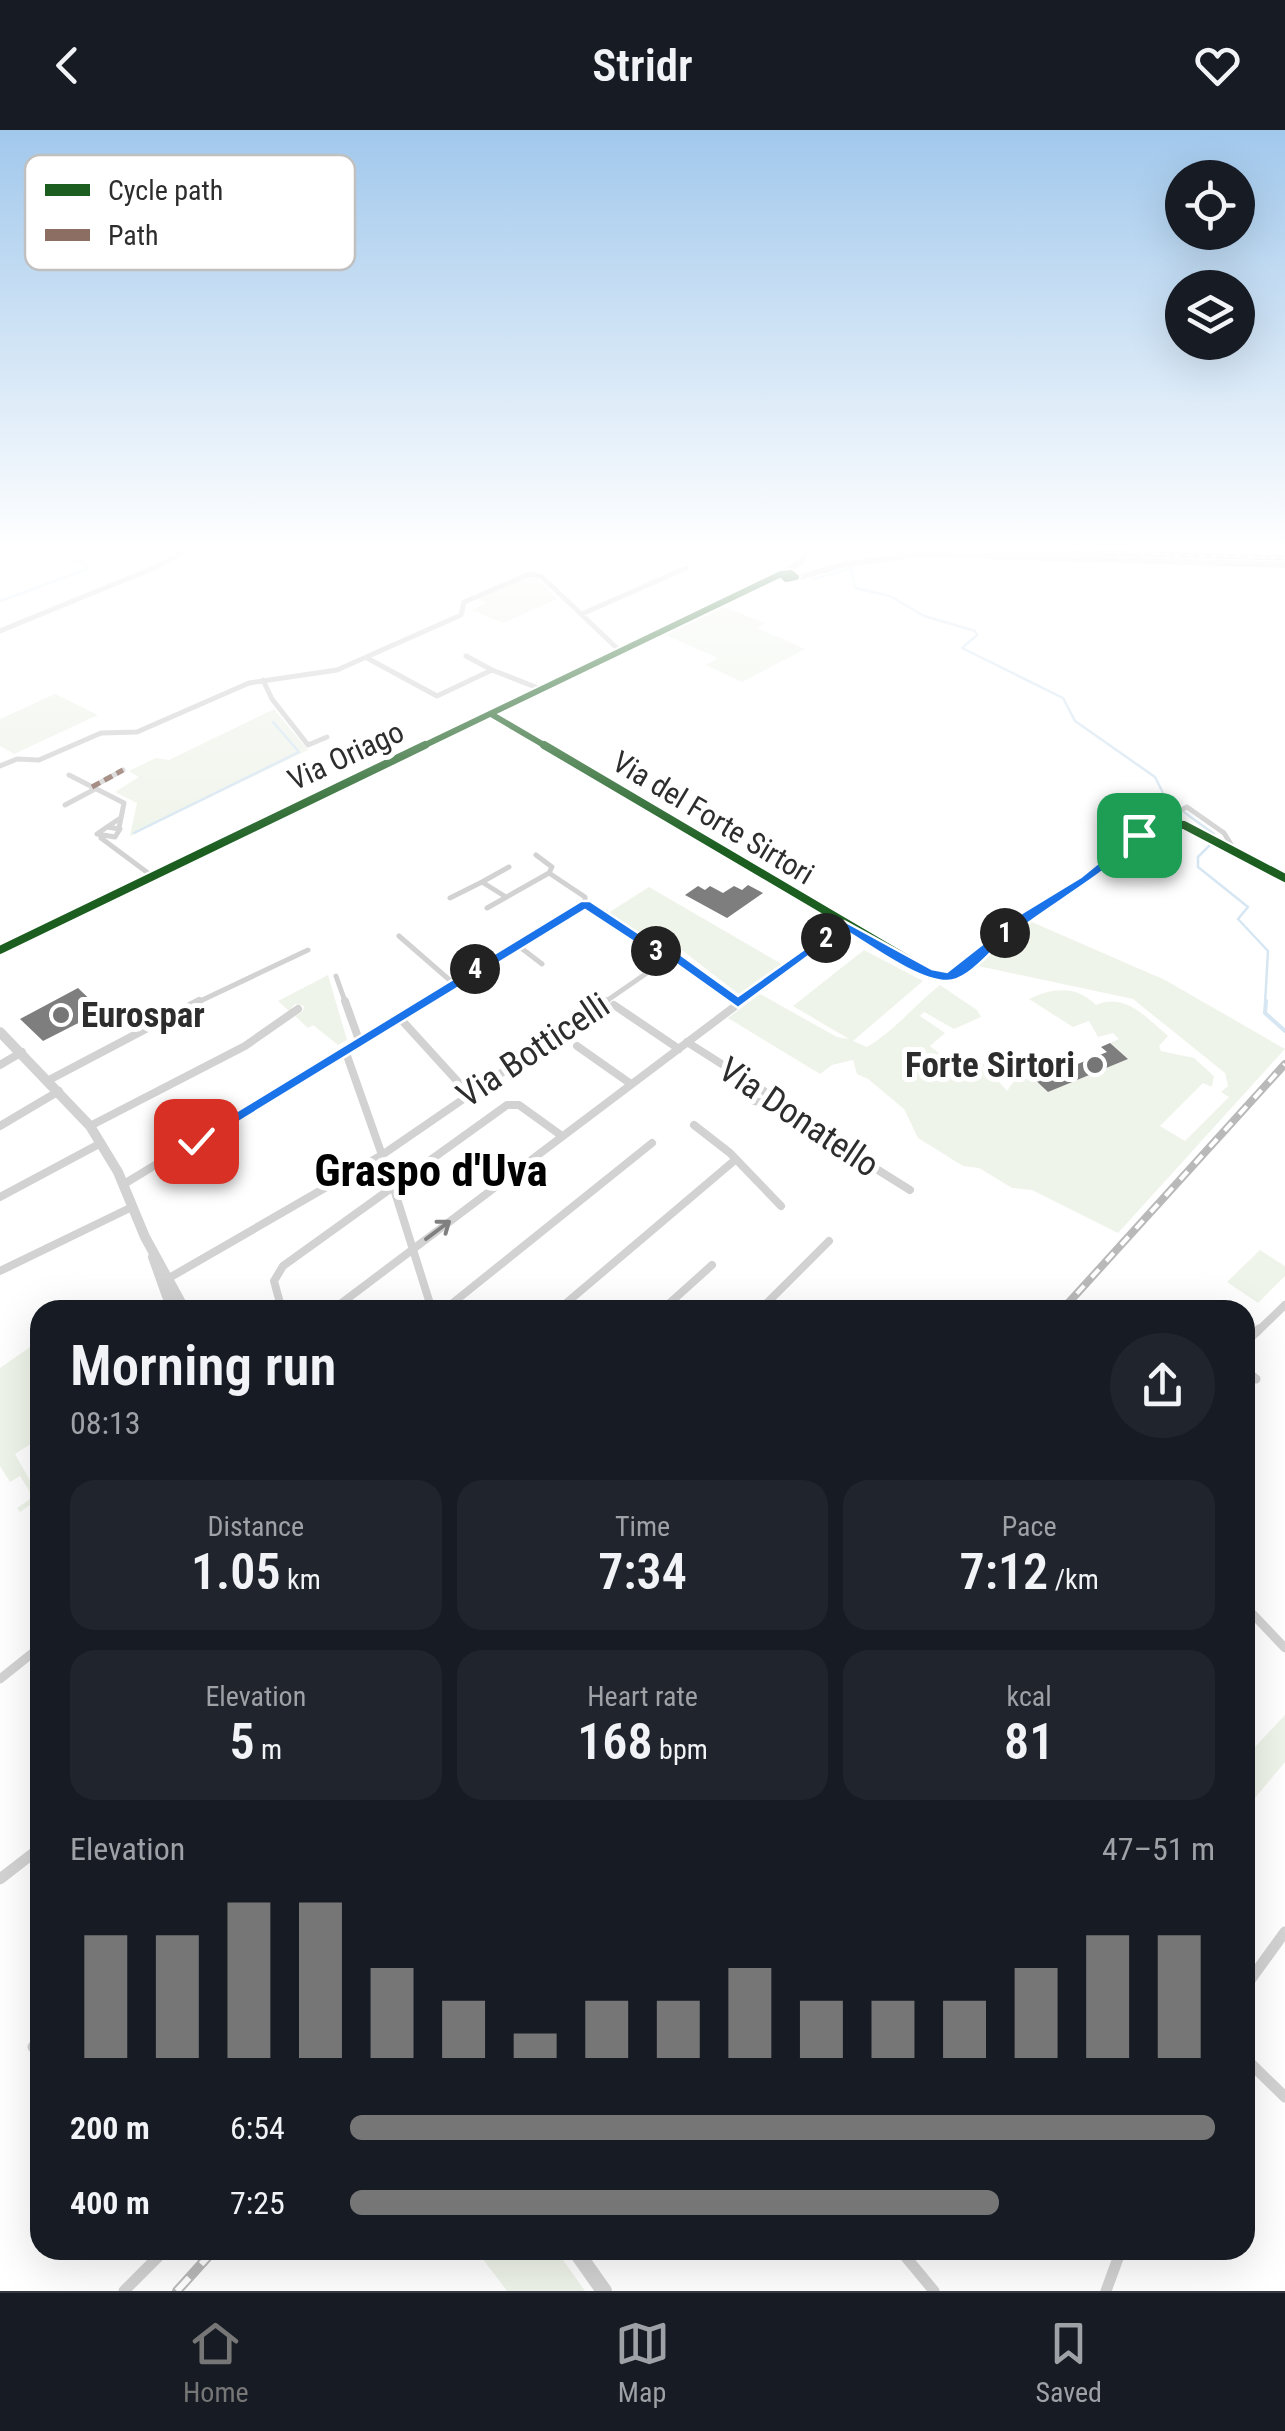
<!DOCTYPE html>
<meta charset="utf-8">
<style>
body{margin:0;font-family:"Roboto Condensed",sans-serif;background:#20242c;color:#f1f3f6;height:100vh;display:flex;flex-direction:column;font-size:38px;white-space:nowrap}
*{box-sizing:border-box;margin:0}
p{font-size:32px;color:#9ea1a6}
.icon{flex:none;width:55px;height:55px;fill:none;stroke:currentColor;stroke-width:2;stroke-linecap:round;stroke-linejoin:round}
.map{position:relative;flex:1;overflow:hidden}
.drawer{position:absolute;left:30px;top:1170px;width:1225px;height:960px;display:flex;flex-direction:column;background:#171b24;border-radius:30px;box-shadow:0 10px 40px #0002}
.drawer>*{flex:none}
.controls{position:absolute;left:1165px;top:30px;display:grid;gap:20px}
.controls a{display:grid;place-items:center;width:90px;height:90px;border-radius:50%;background:#171b24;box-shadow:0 10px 40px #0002;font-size:50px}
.pin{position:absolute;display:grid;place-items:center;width:85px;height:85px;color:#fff;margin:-42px;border-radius:20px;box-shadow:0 5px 15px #0006}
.km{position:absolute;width:50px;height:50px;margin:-25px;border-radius:50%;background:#222;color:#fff;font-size:28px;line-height:50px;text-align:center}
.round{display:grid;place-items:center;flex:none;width:105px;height:105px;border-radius:52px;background:#20242c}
.headline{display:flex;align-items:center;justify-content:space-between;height:170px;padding:0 40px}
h1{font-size:55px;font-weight:600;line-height:75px}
.stats{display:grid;grid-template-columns:repeat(3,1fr);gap:15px;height:170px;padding:10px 40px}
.stats div{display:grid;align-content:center;border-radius:25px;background:#20242c;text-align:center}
.stats b{font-size:50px;font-weight:600}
.stats small{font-size:28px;font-weight:400}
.stats p{font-size:28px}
.chart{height:280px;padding:20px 40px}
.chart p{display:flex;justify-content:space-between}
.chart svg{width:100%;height:180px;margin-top:10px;stroke:#767676;stroke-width:6}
ul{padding:0 40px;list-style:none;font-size:32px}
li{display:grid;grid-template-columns:160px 120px 1fr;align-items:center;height:75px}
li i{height:25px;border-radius:12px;background:#767676}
header{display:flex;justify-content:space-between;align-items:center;height:130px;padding:0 40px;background:#171b24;font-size:45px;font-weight:600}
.tabs{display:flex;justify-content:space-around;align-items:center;height:140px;border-top:2px solid #363941;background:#171b24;font-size:28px;color:#9ea1a6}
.tabs a{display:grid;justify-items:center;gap:5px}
.tabs .on{color:#767676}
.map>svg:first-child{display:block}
.green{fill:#eff4ea}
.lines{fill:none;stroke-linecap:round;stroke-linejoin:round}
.stream-far1{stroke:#d6e6f2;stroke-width:2.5}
.stream{stroke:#d6e6f2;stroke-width:4}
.building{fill:#7e7e7e}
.minor-far3{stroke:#d2d2d2;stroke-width:5}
.minor-far2{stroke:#d2d2d2;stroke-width:8}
.minor-far1{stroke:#d2d2d2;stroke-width:9}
.minor{stroke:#d2d2d2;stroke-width:11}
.tertiary-far3{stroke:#d2d2d2;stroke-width:6}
.tertiary-far2{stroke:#d2d2d2;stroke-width:8}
.tertiary-far1{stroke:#d2d2d2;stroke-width:10}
.tertiary{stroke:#d2d2d2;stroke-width:16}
.rail-far2-casing{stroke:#b9b9b9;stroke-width:5}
.rail-far1-casing{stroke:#b9b9b9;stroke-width:8}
.rail-casing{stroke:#b9b9b9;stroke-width:10}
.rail-far2{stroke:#fff;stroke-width:2.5;stroke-dasharray:6;stroke-linecap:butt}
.rail-far1{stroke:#fff;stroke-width:4;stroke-dasharray:11;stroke-linecap:butt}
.rail{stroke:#fff;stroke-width:6;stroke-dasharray:18;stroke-linecap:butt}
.quiet{stroke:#8d6e63;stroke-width:5;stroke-dasharray:9 5;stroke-linecap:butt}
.cycleway-far1-casing{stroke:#fff;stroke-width:10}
.cycleway-casing{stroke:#fff;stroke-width:12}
.cycleway-far1{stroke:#1b5e20;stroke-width:6}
.cycleway{stroke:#1b5e20;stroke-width:8}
.oneway{stroke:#808080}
.route{fill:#1a73e8;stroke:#fff;stroke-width:2.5}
.poi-dot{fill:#767676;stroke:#fff;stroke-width:4}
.labels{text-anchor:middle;stroke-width:10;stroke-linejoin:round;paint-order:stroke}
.far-street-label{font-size:30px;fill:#2d2d2d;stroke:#fff}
.poi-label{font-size:35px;font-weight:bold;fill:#2d2d2d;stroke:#fff;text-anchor:start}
.street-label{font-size:35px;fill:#2d2d2d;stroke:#fff}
.district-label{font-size:45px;font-weight:bold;fill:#000;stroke:#fff}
.key{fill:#fff;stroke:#c0c0c0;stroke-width:2.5}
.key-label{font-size:28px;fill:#2d2d2d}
</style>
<header><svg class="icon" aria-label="back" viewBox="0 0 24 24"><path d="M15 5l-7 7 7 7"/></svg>Stridr<svg class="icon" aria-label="heart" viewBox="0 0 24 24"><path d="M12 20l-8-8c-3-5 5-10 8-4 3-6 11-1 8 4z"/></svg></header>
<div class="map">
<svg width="1285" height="2161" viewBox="0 0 1285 2161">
<rect width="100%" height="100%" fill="#fff"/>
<path class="green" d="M529,446L541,452L557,469L503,493L471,480L487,473L475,467Z
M724,477L765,493L757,498L805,519L742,552L706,535L718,528L665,505Z
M55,564L98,585L14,624L0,616V589Z
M274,579L308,620L130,706L137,673L115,662L139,647L129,641L156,628L169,630Z
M649,757L785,836L740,865L679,818L670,823L608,783Z
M1025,789L1165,850L1285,919L1118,1103L1032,1060L1012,1058L979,1038L963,1036L918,1008L904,979L868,949L857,944L853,930L832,935L820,944L728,888L760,864L837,907L849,909L793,876L864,820L923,851L853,911L867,917C894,901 915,875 940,855L977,880L981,887L954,899L924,882L920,886L945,903L930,916L959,939L980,930L1007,961L1014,951L1030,945L1048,962L1128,929L1110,913L1119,909L1113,903L1098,907L1089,891L1073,897L1029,869C1053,858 1076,855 1096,875C1125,862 1147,888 1168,906L1159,916L1161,921L1194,928L1214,946L1212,957L1203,953L1160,996L1185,1011L1229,967L1221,962L1228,956L1225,943L1133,869L978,836Z
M328,845L347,910L338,915L313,895L308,898L295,886L303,881L304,876L295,874L289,881L278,871Z
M1260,1120L1285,1136V1146L1258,1173L1227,1152Z
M30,1217L40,1228V1308L15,1324L40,1368L20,1382L17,1378L33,1367L20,1346L10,1352L0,1336V1238Z
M1285,1585V1632L1245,1680V1614L1252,1620Z
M476,2120H556L585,2161H507Z"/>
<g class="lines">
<path class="stream-far1" d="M792,417H797
M814,449L851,438L855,458L890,466L924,486L975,501L977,505L962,518L1063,568L1075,591L1155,647L1166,669L1214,704
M0,471L90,438L54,417
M134,703L299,622L273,592
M1213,712L1198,727V737L1248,777L1238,789L1268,821L1265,874"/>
<path class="stream" d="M1266,871L1265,883L1285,901"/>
</g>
<path class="building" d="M748,755L763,763L727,788L685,765L698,756L705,760L710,756L723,763L734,756L742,760Z
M78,858L102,881L43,911L20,889Z
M1110,913L1128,929L1048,962L1030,945L1039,941L1046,947L1107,922L1101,917Z"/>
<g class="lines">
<path class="minor-far3" d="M582,484L686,438
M0,501L156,437L193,417
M466,526L492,540
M367,528L437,566L492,540L543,560
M263,550L272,569L308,615L327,607
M491,584L936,846L958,844L1026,785L1085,750L1155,692L1184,695L1285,748
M0,636L17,629L39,630L101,603L137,602L249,553L337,540L461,485L464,472L530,444L542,447L621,522
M69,645L124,673L119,698
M92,657L123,640
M65,675L95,659
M1159,690L1187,677L1224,703L1232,716
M107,697L120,699L115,707L97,704Z
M107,697L119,689
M101,708L152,746
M536,725L552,737L549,743
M506,767L482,752L509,737
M450,768L482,752
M487,778L549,743L585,767V774L596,782L667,828
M399,806L453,853
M516,814L542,834
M336,846L346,874
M194,874L308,820
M421,874L585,774
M602,874L673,825L738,873
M738,874L844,794"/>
<path class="minor-far2" d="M345,871L359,910
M614,875L679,919
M398,886L469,964
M687,912L764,961L782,980L910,1060
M577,916L631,954
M345,920L382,1025
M0,935L22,922
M49,950L199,871
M747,950L742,959C748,973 760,974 774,971
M694,995L730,1023L781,1076
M0,996L59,961
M90,996L245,916L298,879
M124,1054L425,871
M393,1056L432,1180
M0,1067L101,1013
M0,1141L132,1077
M169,1148L382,1025L606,871
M280,1173L274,1151L283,1136L507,975H519L562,1006
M264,1180C290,1170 313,1182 339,1175L742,871
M444,1180L652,1013
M558,1180L735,1030
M662,1180L712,1135
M760,1180L829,1111
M1257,1202L1285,1175"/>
<path class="minor-far1" d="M1245,1213L1259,1199
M1245,1241L1256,1249
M1245,1476L1285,1518
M0,1549L40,1517"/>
<path class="minor" d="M0,1749L40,1718
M1245,1857L1285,1802
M33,1917L40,1910
M1245,1928L1285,1967
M900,2120L934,2161
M124,2161L165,2120
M1106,2161L1121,2120"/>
<path class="tertiary-far3" d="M783,443L802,431L811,417
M791,443L796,447L786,449L781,444Z
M791,450L841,435L919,424L1285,435
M419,618L781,444"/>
<path class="tertiary-far2" d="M0,820L425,615"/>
<path class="tertiary-far1" d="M0,902L90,996L118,1042L145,1107L185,1180
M153,1127L172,1180"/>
<path class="tertiary" d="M575,2120L604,2161"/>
<defs>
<path id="rail-far2" d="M899,417L1285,428"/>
<path id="rail-far1" d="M1062,1180L1285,934"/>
<path id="rail" d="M177,2161L214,2120"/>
</defs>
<use href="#rail-far2" class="rail-far2-casing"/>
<use href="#rail-far1" class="rail-far1-casing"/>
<use href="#rail" class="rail-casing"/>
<use href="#rail-far2" class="rail-far2"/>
<use href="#rail-far1" class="rail-far1"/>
<use href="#rail" class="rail"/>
<path class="quiet" d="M92,657L123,640"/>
<defs>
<path id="cycleway-far1" d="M791,443L796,447L786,449L781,444Z
M491,584L549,618
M419,618L781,444"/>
<path id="cycleway" d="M544,615L936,846L958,844L1026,785L1085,750L1155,692L1184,695L1285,748
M0,820L425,615"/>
</defs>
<use href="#cycleway-far1" class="cycleway-far1-casing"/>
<use href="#cycleway" class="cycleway-casing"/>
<use href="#cycleway-far1" class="cycleway-far1"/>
<use href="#cycleway" class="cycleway"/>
</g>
<defs><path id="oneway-shaft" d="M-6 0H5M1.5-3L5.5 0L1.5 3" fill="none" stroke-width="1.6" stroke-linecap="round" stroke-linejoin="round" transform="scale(2.5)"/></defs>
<use class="oneway" href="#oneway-shaft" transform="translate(438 1100) rotate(-37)"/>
<linearGradient id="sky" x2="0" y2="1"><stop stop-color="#a1c8ec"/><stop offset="0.58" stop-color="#fff"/><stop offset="1" stop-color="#fff" stop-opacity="0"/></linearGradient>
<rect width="1285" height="720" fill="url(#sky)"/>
<path class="route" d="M1135,703L1145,705C1101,750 1044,777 997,817C984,828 966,851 947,851C917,851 870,815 844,800L738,878L672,831H663L585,780L201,1015H190L188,1011L581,771H590L667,822H677L738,866L844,791L932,839L947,842L1022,783L1081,747Z"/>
<g class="poi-dot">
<circle cx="61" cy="885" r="10"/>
<circle cx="1095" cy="935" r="10"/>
</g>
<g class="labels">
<g class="far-street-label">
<text transform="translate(346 626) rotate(-25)" y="10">Via Oriago</text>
<text transform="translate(713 688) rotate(31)" y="10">Via del Forte Sirtori</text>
</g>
<g class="poi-label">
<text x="81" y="897">Eurospar</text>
<text x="1075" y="947" text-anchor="end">Forte Sirtori</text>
</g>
<g class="street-label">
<text transform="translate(533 920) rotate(-34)" y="12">Via Botticelli</text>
<text transform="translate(799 987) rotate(34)" y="12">Via Donatello</text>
</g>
<g class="district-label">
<text x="431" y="1056">Graspo d'Uva</text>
</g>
</g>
<rect x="25" y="25" width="330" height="115" rx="15" class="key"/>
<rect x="45" y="54" width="45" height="12" fill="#1b5e20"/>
<rect x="45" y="99" width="45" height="12" fill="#8d6e63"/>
<g class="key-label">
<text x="108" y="70">Cycle path</text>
<text x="108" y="115">Path</text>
</g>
</svg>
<div class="controls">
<a><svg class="icon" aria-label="locate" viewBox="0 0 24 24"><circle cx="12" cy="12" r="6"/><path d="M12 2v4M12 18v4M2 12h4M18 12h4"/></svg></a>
<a><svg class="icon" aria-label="layers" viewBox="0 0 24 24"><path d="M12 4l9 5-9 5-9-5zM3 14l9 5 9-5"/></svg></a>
</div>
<div class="pin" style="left:1139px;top:705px;background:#1e9e55"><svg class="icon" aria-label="arrive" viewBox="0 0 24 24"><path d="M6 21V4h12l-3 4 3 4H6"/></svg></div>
<div class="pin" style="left:196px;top:1011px;background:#d93025"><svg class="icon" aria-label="check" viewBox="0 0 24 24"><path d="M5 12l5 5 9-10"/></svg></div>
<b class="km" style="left:1005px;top:803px">1</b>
<b class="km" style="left:826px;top:808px">2</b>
<b class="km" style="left:656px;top:821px">3</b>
<b class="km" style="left:475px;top:839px">4</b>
<section class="drawer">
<div class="headline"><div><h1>Morning run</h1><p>08:13</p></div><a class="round"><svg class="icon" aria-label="share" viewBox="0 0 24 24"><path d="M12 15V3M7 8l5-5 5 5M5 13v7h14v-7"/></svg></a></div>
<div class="stats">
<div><p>Distance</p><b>1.05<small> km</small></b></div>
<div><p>Time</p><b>7:34</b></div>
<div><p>Pace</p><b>7:12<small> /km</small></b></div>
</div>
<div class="stats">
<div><p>Elevation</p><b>5<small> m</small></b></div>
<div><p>Heart rate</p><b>168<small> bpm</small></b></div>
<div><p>kcal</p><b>81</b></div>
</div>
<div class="chart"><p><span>Elevation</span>47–51 m</p>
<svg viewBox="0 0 160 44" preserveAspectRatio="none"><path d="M5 44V14M15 44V14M25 44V6M35 44V6M45 44V22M55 44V30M65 44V38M75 44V30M85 44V30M95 44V22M105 44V30M115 44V30M125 44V30M135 44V22M145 44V14M155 44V14"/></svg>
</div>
<ul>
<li><b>200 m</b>6:54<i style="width:100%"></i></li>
<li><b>400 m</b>7:25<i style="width:75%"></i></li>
</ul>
</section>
</div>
<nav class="tabs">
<a class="on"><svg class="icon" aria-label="home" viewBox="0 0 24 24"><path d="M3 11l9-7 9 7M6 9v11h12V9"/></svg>Home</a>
<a><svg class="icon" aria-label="map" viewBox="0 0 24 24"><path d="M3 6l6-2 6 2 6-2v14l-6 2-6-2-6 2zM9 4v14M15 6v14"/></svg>Map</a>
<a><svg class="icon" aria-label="saved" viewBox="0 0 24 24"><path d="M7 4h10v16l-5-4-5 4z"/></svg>Saved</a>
</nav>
